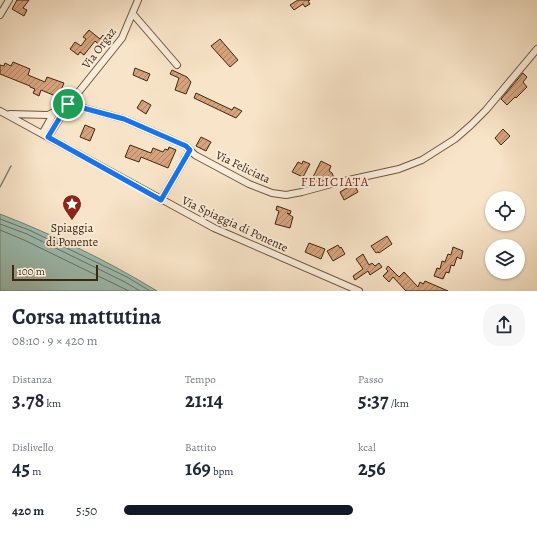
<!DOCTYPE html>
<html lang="it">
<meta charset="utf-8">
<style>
body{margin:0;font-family:Alegreya,serif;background:#f6f6f7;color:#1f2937;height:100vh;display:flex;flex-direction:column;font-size:15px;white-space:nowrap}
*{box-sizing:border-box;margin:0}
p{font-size:13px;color:#747a83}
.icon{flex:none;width:22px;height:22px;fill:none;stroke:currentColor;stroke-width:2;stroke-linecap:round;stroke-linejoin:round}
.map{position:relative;height:291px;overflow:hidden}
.details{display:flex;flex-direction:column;background:#fff;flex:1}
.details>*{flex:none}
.fabs{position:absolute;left:485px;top:191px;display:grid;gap:8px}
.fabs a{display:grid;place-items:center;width:40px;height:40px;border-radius:50%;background:#fff;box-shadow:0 1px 3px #0004;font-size:20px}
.scale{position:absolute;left:12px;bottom:10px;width:86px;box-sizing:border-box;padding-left:4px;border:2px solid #3f260e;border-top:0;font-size:11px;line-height:14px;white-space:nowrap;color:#3f260e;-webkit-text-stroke:3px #faeddb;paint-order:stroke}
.pin{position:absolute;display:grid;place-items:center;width:34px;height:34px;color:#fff;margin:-17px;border:2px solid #fff;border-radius:50%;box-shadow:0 1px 4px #0007}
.round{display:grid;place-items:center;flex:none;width:42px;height:42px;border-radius:16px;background:#f6f6f7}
.headline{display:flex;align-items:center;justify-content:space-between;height:68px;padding:0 12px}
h1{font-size:22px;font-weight:700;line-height:30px}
.metrics{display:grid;grid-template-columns:repeat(3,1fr);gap:6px;height:68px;padding:4px 12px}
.metrics div{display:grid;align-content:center}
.metrics b{font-size:20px;font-weight:700}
.metrics small{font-size:11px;font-weight:400}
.metrics p{font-size:11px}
ul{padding:0 12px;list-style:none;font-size:13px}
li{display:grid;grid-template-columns:64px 48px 1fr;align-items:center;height:30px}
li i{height:10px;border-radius:5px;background:#111827}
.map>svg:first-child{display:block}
.water{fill:#9dbfb3;stroke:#778271}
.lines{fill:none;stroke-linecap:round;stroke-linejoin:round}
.shore{stroke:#6e7260;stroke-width:1}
.stream{stroke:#778271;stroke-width:1.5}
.building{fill:url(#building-hatch);stroke:#3f260e}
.minor-casing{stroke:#6d563c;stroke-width:8}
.minor{stroke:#faeddb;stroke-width:6}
.route-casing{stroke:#fff;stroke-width:8}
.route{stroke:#1a73e8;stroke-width:5}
.labels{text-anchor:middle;stroke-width:4;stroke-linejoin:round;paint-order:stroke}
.street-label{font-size:12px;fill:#3f260e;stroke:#faeddb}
.poi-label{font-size:12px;fill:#3f260e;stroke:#faeddb}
.neighbourhood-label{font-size:13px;letter-spacing:1px;fill:#7a1f14;stroke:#faeddb}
</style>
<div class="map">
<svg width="537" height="291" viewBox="0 0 537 291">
<defs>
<pattern id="building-hatch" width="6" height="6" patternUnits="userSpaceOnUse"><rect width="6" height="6" fill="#d7a37d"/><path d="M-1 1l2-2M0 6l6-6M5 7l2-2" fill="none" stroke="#b08565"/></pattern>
</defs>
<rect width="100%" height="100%" fill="#f8e4c8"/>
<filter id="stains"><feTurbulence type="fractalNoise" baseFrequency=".005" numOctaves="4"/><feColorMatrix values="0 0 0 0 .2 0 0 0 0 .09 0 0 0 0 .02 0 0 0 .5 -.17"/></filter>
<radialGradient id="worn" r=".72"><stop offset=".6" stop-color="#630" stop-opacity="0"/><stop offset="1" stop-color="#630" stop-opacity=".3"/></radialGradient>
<path class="water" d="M0,214C54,235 108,261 157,291H0Z"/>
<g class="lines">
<path class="shore" d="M0,219L29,230L127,277L150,291
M0,224L27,234L125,282L140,291
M0,230L24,240L129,291"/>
<path class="stream" d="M0,187L11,166"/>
</g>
<path class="building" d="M17,0H29L23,8L27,10L24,16L12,9Z
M298,0H310L308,1L310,4L305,7L303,4L294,10L290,5Z
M89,30L100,39L103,35L109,41L103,48L95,41L84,55L80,52L78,55L70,49L75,42L81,46L86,39L83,37Z
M220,39L238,60L230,67L211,46Z
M13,62L30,69L28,75L45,82L47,77L64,83L58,97L41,90L39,96L33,93L35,89L30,87V86L0,74V65L4,66L5,63L11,66Z
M135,68L150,74L147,81L133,75Z
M172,70L187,77L191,82L186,94L175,90L179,78L170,74Z
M523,73L527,77L523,82L527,87L516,98L515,97L507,105L501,99Z
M196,93L232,110L234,107L242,111L236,118L194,98Z
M142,100L151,105L146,114L137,108Z
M85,125L95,129L90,141L80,137Z
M503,129L510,136L501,145L495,138Z
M201,137L211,142L206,151L196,146Z
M130,145L151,153L153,148L163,152L165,149L168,150L169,147L176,150L168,168L141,157L139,162L125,157Z
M303,161L310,164L303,177L292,172L298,162L302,164Z
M321,161L331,166L329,171L332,173L334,178L309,185Z
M354,184L358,192L344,200L340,192Z
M277,206L291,211L290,214L287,213L293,217L290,228L275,224L279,211L276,210Z
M387,236L392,244L379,253L378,252L376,253L371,246Z
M309,243L325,249L321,259L305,252Z
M338,245L340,248L341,247L345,254L333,261L327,251Z
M453,247L463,251L461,259L457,257L454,266L451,265L449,273L446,272L443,279L434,276L437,268L440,269L442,261L445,262L448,254L451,255Z
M363,254L369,265L372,263L375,266L379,263L382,267L370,275L368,271L355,280L353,276L363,269L356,259Z
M388,266L399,277L404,272L418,287L420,282L423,284L425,281L448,291H406L393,277L389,282L383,276L388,271L386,269Z"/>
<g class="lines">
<defs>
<path id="minor" d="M133,14L177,65
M0,15L9,0
M69,104L124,119L186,146L195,155L249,184L272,193L286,195L302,192L335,183L399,169L422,160L455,139L471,125L486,110L537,49
M0,111L214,228L359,291
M10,114L48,115L68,105
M42,134L54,113
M48,137L69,104L122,38L138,0
M161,200L190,150"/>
</defs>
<use href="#minor" class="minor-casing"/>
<use href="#minor" class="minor"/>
</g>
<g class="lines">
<defs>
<path id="route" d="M68,104L124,119L186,146L190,150L161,200L48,137Z"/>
</defs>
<use href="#route" class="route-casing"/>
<use href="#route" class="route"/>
</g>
<defs>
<symbol id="sight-pin" viewBox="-11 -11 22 30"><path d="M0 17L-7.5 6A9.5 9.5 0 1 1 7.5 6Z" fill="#8f2418" stroke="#faeddb"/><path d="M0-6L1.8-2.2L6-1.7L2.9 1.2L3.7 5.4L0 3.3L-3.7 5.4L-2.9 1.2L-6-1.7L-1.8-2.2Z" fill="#fff"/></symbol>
</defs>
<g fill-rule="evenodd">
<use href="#sight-pin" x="61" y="193" width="22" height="30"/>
</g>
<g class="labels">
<g class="street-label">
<text transform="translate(99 48) rotate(-53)" y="4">Via Orgaz</text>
<text transform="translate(243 167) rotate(26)" y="4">Via Feliciata</text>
<text transform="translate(235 224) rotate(25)" y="4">Via Spiaggia di Ponente</text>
</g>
<g class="poi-label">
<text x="72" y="232">Spiaggia<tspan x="72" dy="14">di Ponente</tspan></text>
</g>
<g class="neighbourhood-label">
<text x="335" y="186">FELICIATA</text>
</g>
</g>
<rect width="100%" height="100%" filter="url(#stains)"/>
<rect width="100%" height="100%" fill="url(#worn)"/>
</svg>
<div class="fabs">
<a><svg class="icon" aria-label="locate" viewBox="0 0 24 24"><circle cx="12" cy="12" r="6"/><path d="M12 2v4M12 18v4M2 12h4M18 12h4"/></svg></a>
<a><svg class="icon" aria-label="layers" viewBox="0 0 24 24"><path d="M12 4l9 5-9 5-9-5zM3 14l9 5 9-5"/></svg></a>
</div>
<div class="scale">100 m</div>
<div class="pin" style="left:68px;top:104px;background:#1e9e55"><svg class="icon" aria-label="arrive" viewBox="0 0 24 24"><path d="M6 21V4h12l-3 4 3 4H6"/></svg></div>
</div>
<section class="details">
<div class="headline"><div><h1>Corsa mattutina</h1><p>08:10 · 9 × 420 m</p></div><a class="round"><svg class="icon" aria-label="share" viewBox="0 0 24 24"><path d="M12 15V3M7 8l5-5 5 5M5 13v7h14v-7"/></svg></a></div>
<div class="metrics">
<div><p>Distanza</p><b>3.78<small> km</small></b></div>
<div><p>Tempo</p><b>21:14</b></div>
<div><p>Passo</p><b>5:37<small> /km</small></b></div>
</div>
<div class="metrics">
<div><p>Dislivello</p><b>45<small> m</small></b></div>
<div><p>Battito</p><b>169<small> bpm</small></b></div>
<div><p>kcal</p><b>256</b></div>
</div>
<ul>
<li><b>420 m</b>5:50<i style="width:57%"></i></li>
</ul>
</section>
